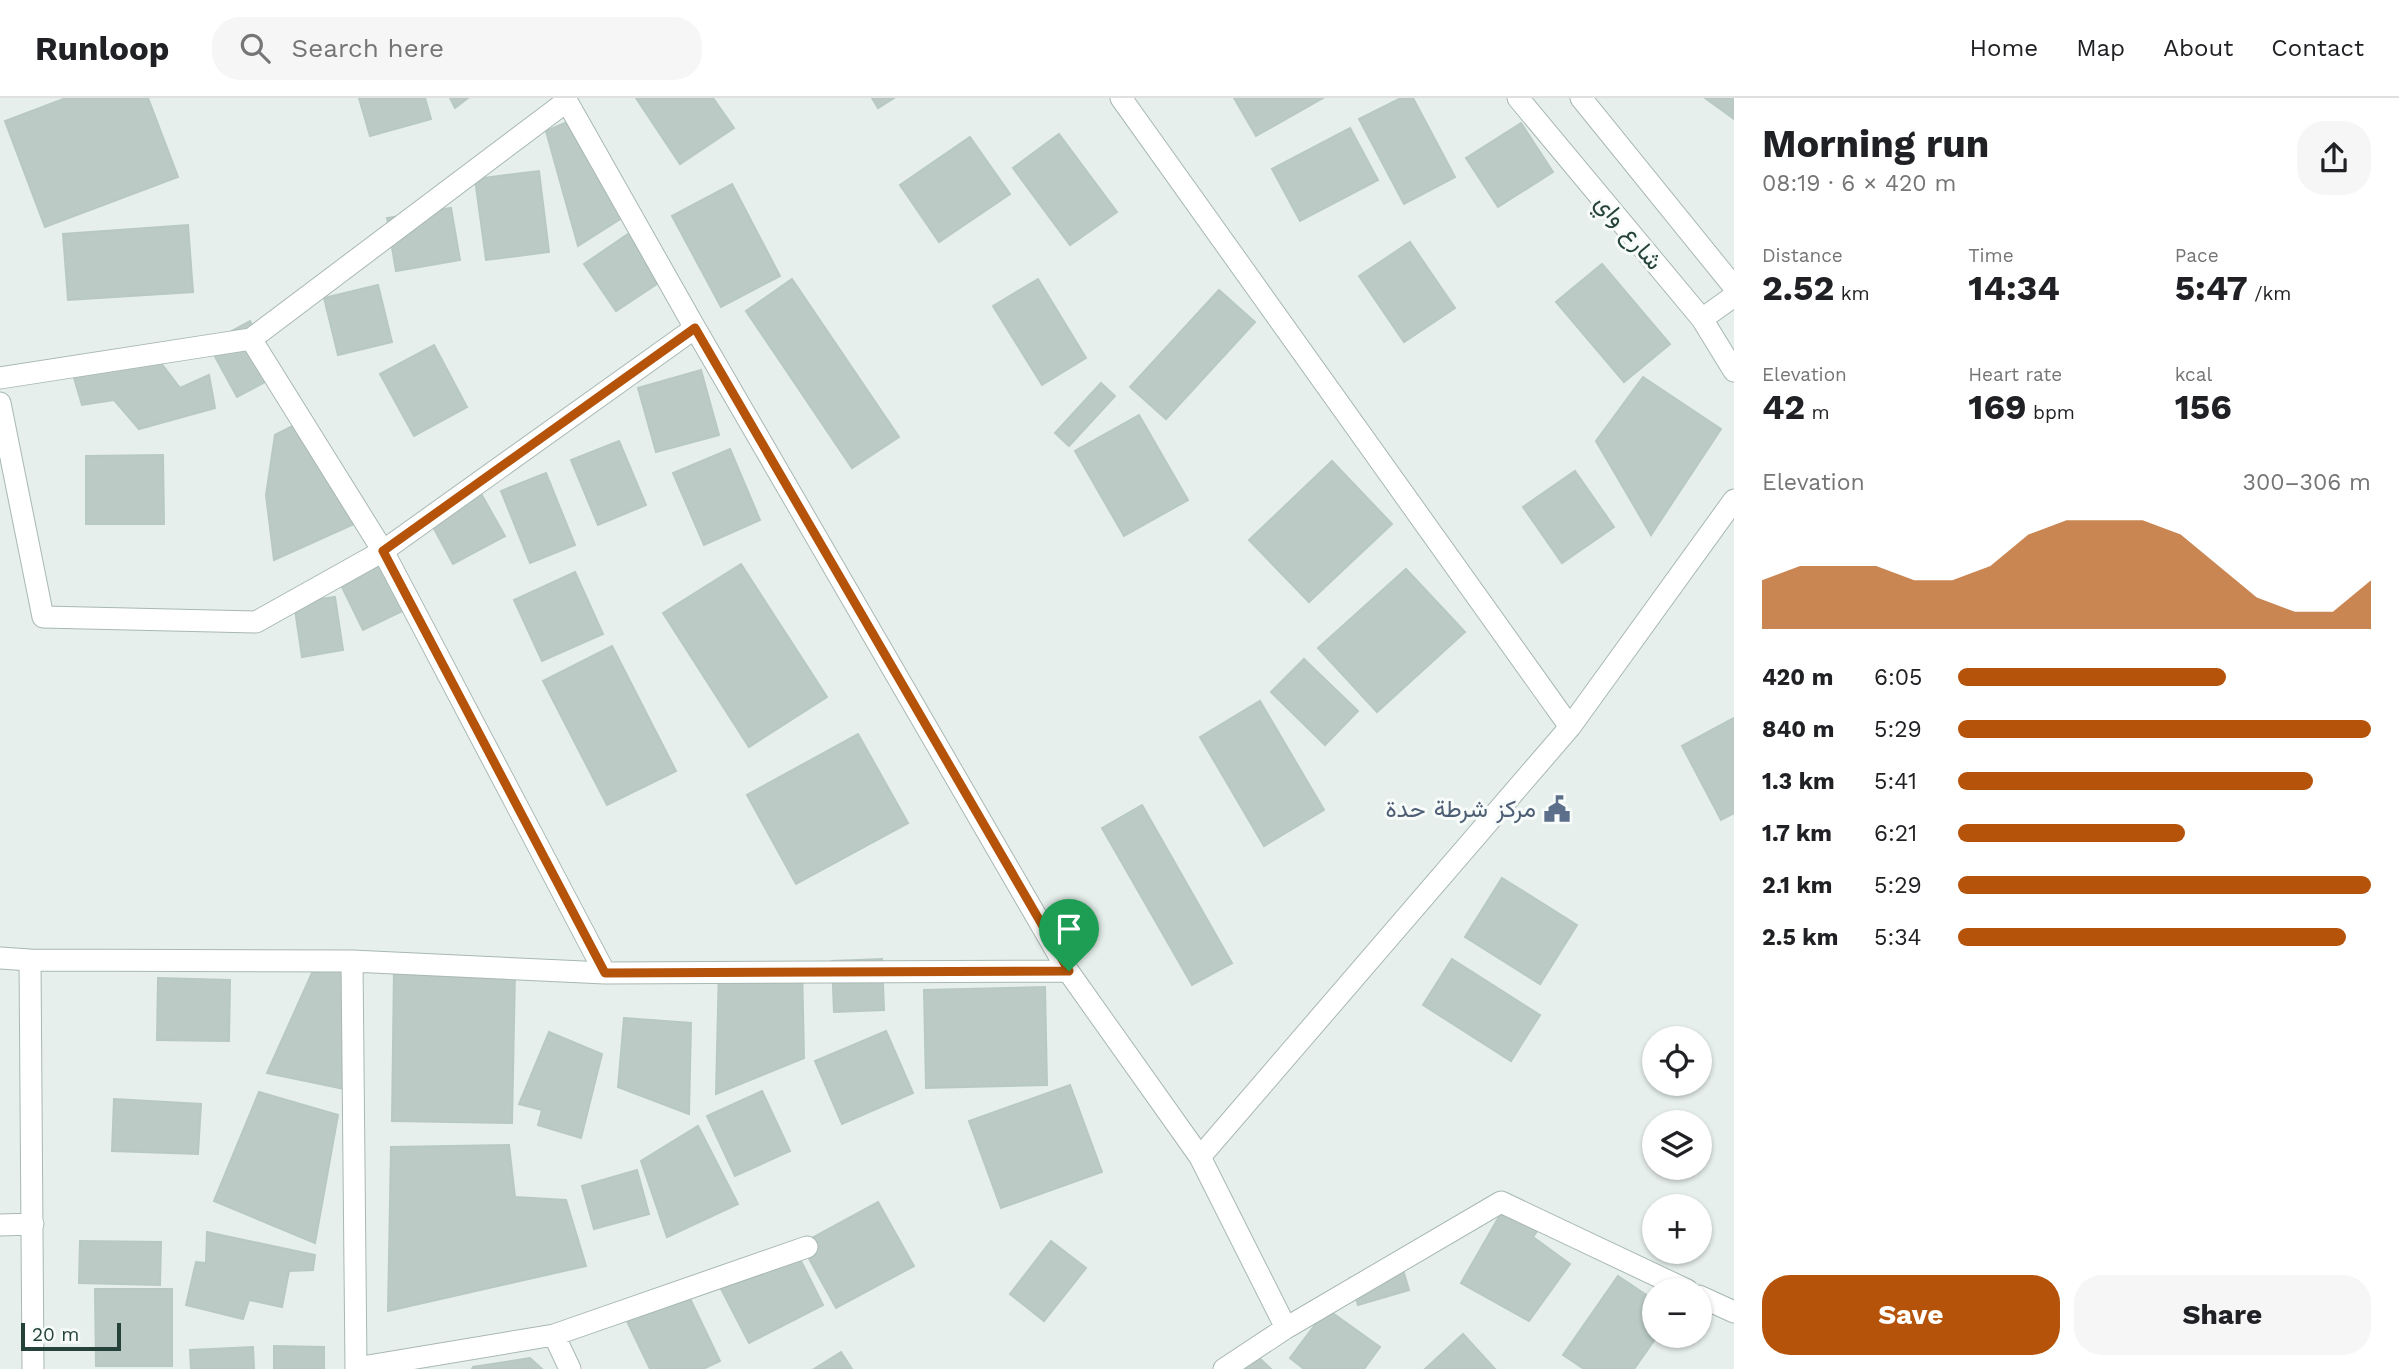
<!DOCTYPE html>
<meta charset="utf-8">
<style>
body{margin:0;font-family:"Work Sans",Vazirmatn,sans-serif;background:#f6f6f6;color:#202124;height:100vh;display:flex;flex-direction:column;font-size:26px;white-space:nowrap}
*{box-sizing:border-box;margin:0}
p{font-size:23px;color:#757577}
.icon{flex:none;width:38px;height:38px;fill:none;stroke:currentColor;stroke-width:2;stroke-linecap:round;stroke-linejoin:round}
.map{position:relative;flex:1;overflow:hidden}
.drawer{display:flex;flex-direction:column;background:#fff;width:665px}
.drawer>*{flex:none}
.fabs{position:absolute;left:1642px;top:928px;display:grid;gap:14px}
.fabs a{display:grid;place-items:center;width:70px;height:70px;border-radius:50%;background:#fff;box-shadow:0 2px 5px #0004;font-size:35px}
.scale{position:absolute;left:21px;bottom:18px;width:100px;box-sizing:border-box;padding-left:7px;border:4px solid #24423a;border-top:0;font-size:19px;line-height:24px;white-space:nowrap;color:#24423a;-webkit-text-stroke:5px #f7fbf9;paint-order:stroke}
.pin{position:absolute;display:grid;place-items:center;width:60px;height:60px;color:#fff;margin:-72px -30px;border-radius:50% 50% 50% 0;rotate:-45deg;box-shadow:0 0 7px #0007}
.pin .icon{rotate:45deg}
.round{display:grid;place-items:center;flex:none;width:74px;height:74px;border-radius:28px;background:#f6f6f6}
.overview{display:flex;align-items:center;justify-content:space-between;height:119px;padding:0 28px}
h1{font-size:38px;font-weight:700;line-height:52px}
.stats{display:grid;grid-template-columns:repeat(3,1fr);gap:10px;height:119px;padding:7px 28px}
.stats div{display:grid;align-content:center}
.stats b{font-size:35px;font-weight:700}
.stats small{font-size:19px;font-weight:400}
.stats p{font-size:19px}
.chart{height:196px;padding:14px 28px}
.chart p{display:flex;justify-content:space-between}
.chart svg{width:100%;height:126px;margin-top:7px;fill:#b45309;opacity:.7}
.action{display:flex;gap:14px;margin-top:auto;padding:14px 28px}
.action a{flex:1;height:80px;border-radius:28px;background:#b45309;color:#fff;font-size:28px;font-weight:700;line-height:80px;text-align:center}
.action a+a{background:#f6f6f6;color:#202124}
ul{padding:0 28px;list-style:none;font-size:23px}
li{display:grid;grid-template-columns:112px 84px 1fr;align-items:center;height:52px}
li i{height:18px;border-radius:9px;background:#b45309}
header{display:flex;align-items:center;gap:42px;box-sizing:border-box;height:98px;padding:0 35px;background:#fff;border-bottom:2px solid #e0e0e0}
header strong{font-size:33px}
nav{display:flex;gap:38px;margin-inline-start:auto;font-size:24px}
.search{width:490px;height:63px;background:#f6f6f6;display:flex;align-items:center;gap:18px;box-sizing:border-box;padding:0 24px;border-radius:28px;color:#757577;font-size:26px}
main{display:flex;flex:1;min-height:0}
.map>svg:first-child{display:block}
.building{fill:#bbcac4;stroke:#b8c9c2;stroke-width:2}
.lines{fill:none;stroke-linecap:round;stroke-linejoin:round}
.minor-casing{stroke:#a8b8b2;stroke-width:23}
.minor{stroke:#fff;stroke-width:21}
.route-casing{stroke:#fff;stroke-width:14}
.route{stroke:#b45309;stroke-width:9}
.labels{text-anchor:middle;stroke-width:6;stroke-linejoin:round;paint-order:stroke}
.street-label{font-size:24px;fill:#24423a;stroke:#f7fbf9}
.service-label{font-size:24px;fill:#4e5e75;stroke:#f7fbf9;text-anchor:end}
</style>
<header>
<strong>Runloop</strong>
<div class="search"><svg class="icon" aria-label="search" viewBox="0 0 24 24"><circle cx="10" cy="10" r="6"/><path d="M15 15l6 6"/></svg>Search here</div>
<nav><a>Home</a><a>Map</a><a>About</a><a>Contact</a></nav>
</header>
<main>
<div class="map">
<svg width="1734" height="1271" viewBox="0 0 1734 1271">
<rect width="100%" height="100%" fill="#e6efeb"/>
<path class="building" d="M66,0H148L178,79L45,129L5,23Z
M359,0H425L431,21L370,38Z
M450,0H468L455,10Z
M636,0H713L734,30L680,66Z
M872,0H894L878,10Z
M1234,0H1323L1256,38Z
M1401,0H1413L1455,79L1404,106L1359,21Z
M1705,0H1734V21Z
M567,24L622,120L578,148L546,33Z
M1521,25L1553,74L1498,109L1466,60Z
M1350,30L1378,82L1300,123L1272,71Z
M1059,36L1117,114L1070,147L1013,70Z
M970,39L1010,96L939,144L900,87Z
M539,73L549,154L486,162L475,81Z
M732,86L780,178L721,209L672,118Z
M451,110L460,162L396,173L387,120Z
M188,127L193,194L68,202L63,136Z
M631,134L663,182L616,213L584,166Z
M1410,144L1455,210L1404,244L1359,178Z
M1602,166L1670,246L1624,284L1556,204Z
M792,181L899,339L852,370L746,213Z
M1038,181L1086,260L1042,287L993,208Z
M378,187L392,244L338,257L324,200Z
M1219,192L1255,224L1166,321L1130,289Z
M250,223L278,277L237,299L208,246Z
M434,247L467,309L414,338L380,276Z
M158,261L180,290L209,277L215,310L139,331L114,302L82,307L74,280Z
M701,272L719,337L656,354L638,290Z
M1643,279L1721,331L1651,437L1596,343Z
M1101,285L1115,298L1069,348L1055,335Z
M1139,317L1188,402L1124,438L1075,353Z
M304,322L354,426L274,462L266,397L275,337Z
M619,343L646,407L598,427L571,362Z
M730,351L760,422L704,447L673,375Z
M163,357L164,426H86V358Z
M1332,363L1392,426L1309,504L1249,442Z
M1575,373L1614,429L1562,465L1523,409Z
M546,375L575,447L530,465L501,393Z
M475,385L505,438L453,466L424,412Z
M392,456L417,506L363,532L339,483Z
M741,466L827,599L749,649L663,515Z
M1406,471L1465,534L1377,614L1318,550Z
M575,474L603,536L542,563L514,502Z
M335,499L343,552L302,559L294,505Z
M612,548L676,673L607,707L543,583Z
M1304,561L1358,613L1325,647L1271,594Z
M1260,603L1324,712L1264,748L1200,639Z
M1734,620V715L1721,722L1682,648Z
M858,636L908,725L796,786L747,697Z
M1142,707L1232,865L1192,887L1102,730Z
M1502,780L1577,827L1540,886L1465,839Z
M882,861L884,912L834,914L832,863Z
M1452,861L1540,917L1511,963L1423,907Z
M316,866L346,868L349,992L267,975Z
M802,867L804,960L716,996L719,868Z
M394,871L515,873L512,1025L392,1023Z
M158,880L230,882L229,943L157,942Z
M1045,889L1047,987L926,990L924,892Z
M624,920L691,925L689,1016L618,989Z
M886,933L913,995L842,1026L815,963Z
M549,934L602,956L581,1040L538,1027L542,1012L519,1006Z
M1070,987L1102,1074L1001,1110L969,1023Z
M762,993L790,1053L735,1078L707,1018Z
M259,994L338,1017L315,1145L214,1103Z
M114,1001L201,1006L198,1056L112,1053Z
M698,1028L738,1106L667,1139L641,1063Z
M509,1047L515,1099L566,1102L586,1168L388,1213L391,1049Z
M637,1072L649,1116L594,1131L582,1088Z
M1508,1103L1541,1128L1533,1139L1570,1166L1529,1223L1461,1185Z
M878,1104L914,1168L836,1210L801,1146Z
M207,1134L315,1157L313,1172L289,1173L282,1209L249,1202L243,1221L186,1207L196,1164L206,1165Z
M80,1143L161,1144L160,1187L79,1185Z
M1051,1143L1086,1170L1044,1223L1010,1196Z
M794,1149L823,1207L749,1245L719,1187Z
M1401,1165L1409,1192L1358,1207L1350,1180Z
M1618,1178L1654,1202V1237H1658L1634,1271H1584L1563,1257Z
M684,1188L720,1263L703,1271H650L624,1217Z
M95,1191H172V1268H96Z
M1327,1211L1380,1249L1364,1271H1304L1290,1260Z
M1463,1236L1495,1271H1425Z
M274,1248L324,1249V1271H274Z
M253,1249L254,1271H191L190,1252Z
M841,1254L852,1271H814Z
M1255,1256L1271,1271H1241Z
M530,1260L542,1271H472L473,1269Z"/>
<g class="lines">
<defs>
<path id="minor" d="M565,0L695,230L1068,873L1200,1059L1286,1230
M1121,0L1570,629
M1518,0L1702,221L1734,273
M1581,0L1734,189
M1702,221L1734,198
M251,241L383,453L605,875
M0,280L251,241L567,3
M0,305L43,519L256,524L383,453L695,230
M0,860L30,862L352,863L605,875L1068,873
M30,862L33,1271
M352,863L356,1271
M1200,1059L1570,629L1734,402
M0,1127L33,1126
M1699,1198L1734,1214
M554,1237L570,1271
M356,1270L554,1237L807,1149
M1224,1271L1286,1230L1501,1104L1687,1192"/>
</defs>
<use href="#minor" class="minor-casing"/>
<use href="#minor" class="minor"/>
</g>
<g class="lines">
<defs>
<path id="route" d="M695,230L1069,873L605,875L383,453Z"/>
</defs>
<use href="#route" class="route-casing"/>
<use href="#route" class="route"/>
</g>
<defs>
<symbol id="civic-bare" viewBox="-9 -9 18 18"><path d="M-.6-6.5H3V-4.5H.6V-3L4-1V1h2V6H-6V1h2V-1L-.6-3ZM-1.2 2.5V6h2.4V2.5Z" fill="#5c6f8a" stroke="#f7fbf9" stroke-width="2.5" paint-order="stroke"/></symbol>
</defs>
<g fill-rule="evenodd">
<use href="#civic-bare" x="1538" y="692" width="38" height="38"/>
</g>
<g class="labels">
<g class="street-label">
<text transform="translate(1629 134) rotate(50)" y="8">شارع واي</text>
</g>
<g class="service-label">
<text x="1536" y="719">مركز شرطة حدة</text>
</g>
</g>
</svg>
<div class="fabs">
<a><svg class="icon" aria-label="locate" viewBox="0 0 24 24"><circle cx="12" cy="12" r="6"/><path d="M12 2v4M12 18v4M2 12h4M18 12h4"/></svg></a>
<a><svg class="icon" aria-label="layers" viewBox="0 0 24 24"><path d="M12 4l9 5-9 5-9-5zM3 14l9 5 9-5"/></svg></a>
<a>+</a>
<a>−</a>
</div>
<div class="scale">20 m</div>
<div class="pin" style="left:1069px;top:873px;background:#1e9e55"><svg class="icon" aria-label="arrive" viewBox="0 0 24 24"><path d="M6 21V4h12l-3 4 3 4H6"/></svg></div>
</div>
<section class="drawer">
<div class="overview"><div><h1>Morning run</h1><p>08:19 · 6 × 420 m</p></div><a class="round"><svg class="icon" aria-label="share" viewBox="0 0 24 24"><path d="M12 15V3M7 8l5-5 5 5M5 13v7h14v-7"/></svg></a></div>
<div class="stats">
<div><p>Distance</p><b>2.52<small> km</small></b></div>
<div><p>Time</p><b>14:34</b></div>
<div><p>Pace</p><b>5:47<small> /km</small></b></div>
</div>
<div class="stats">
<div><p>Elevation</p><b>42<small> m</small></b></div>
<div><p>Heart rate</p><b>169<small> bpm</small></b></div>
<div><p>kcal</p><b>156</b></div>
</div>
<div class="chart"><p><span>Elevation</span>300–306 m</p>
<svg viewBox="0 0 160 44" preserveAspectRatio="none"><path d="M0 44V27L10 22L20 22L30 22L40 27L50 27L60 22L70 11L80 6L90 6L100 6L110 11L120 22L130 33L140 38L150 38L160 27V44z"/></svg>
</div>
<ul>
<li><b>420 m</b>6:05<i style="width:65%"></i></li>
<li><b>840 m</b>5:29<i style="width:100%"></i></li>
<li><b>1.3 km</b>5:41<i style="width:86%"></i></li>
<li><b>1.7 km</b>6:21<i style="width:55%"></i></li>
<li><b>2.1 km</b>5:29<i style="width:100%"></i></li>
<li><b>2.5 km</b>5:34<i style="width:94%"></i></li>
</ul>
<div class="action"><a>Save</a><a>Share</a></div>
</section>
</main>
